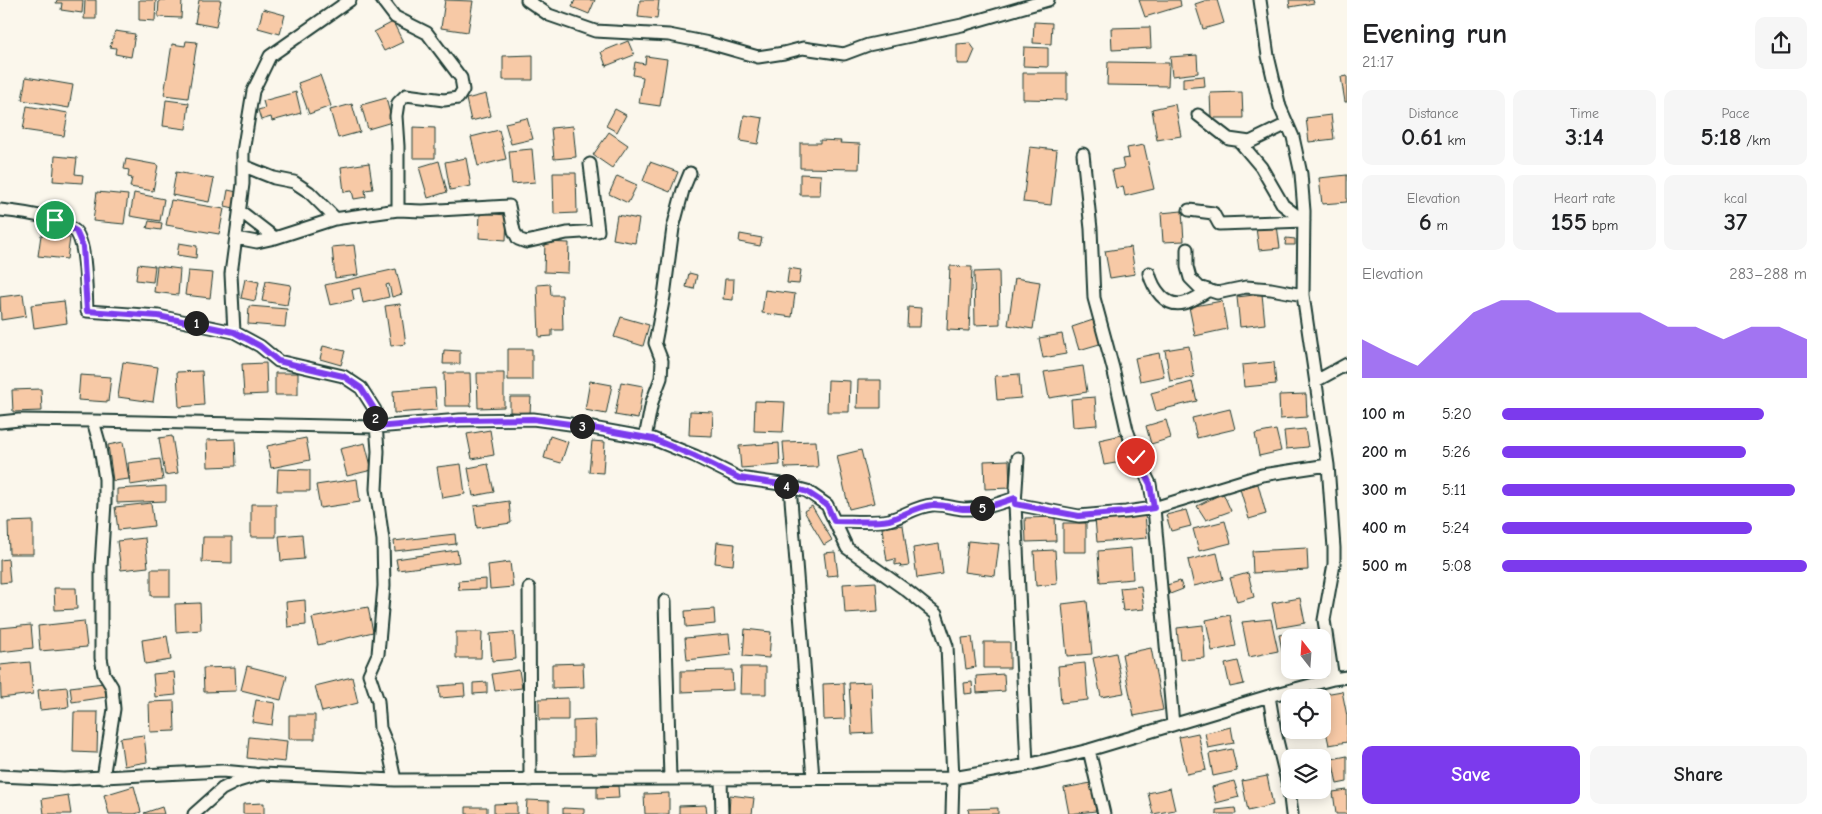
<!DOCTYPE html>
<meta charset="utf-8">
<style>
body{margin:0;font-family:"Comic Neue",sans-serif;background:#f6f6f6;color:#202124;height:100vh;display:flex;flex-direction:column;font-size:19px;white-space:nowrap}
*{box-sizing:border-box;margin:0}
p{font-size:16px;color:#757577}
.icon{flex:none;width:28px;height:28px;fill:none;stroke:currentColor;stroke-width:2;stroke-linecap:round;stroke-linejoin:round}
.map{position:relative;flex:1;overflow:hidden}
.side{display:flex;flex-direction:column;background:#fff;width:475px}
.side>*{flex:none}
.needle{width:32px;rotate:343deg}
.tools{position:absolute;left:1281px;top:629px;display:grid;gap:10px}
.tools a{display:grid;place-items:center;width:50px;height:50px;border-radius:10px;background:#fff;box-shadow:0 2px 12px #0003;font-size:25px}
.pin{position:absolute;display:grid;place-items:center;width:42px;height:42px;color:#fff;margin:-21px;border:2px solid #fff;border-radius:50%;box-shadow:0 1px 5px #0007}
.km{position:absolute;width:25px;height:25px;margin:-12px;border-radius:50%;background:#222;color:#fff;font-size:14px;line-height:25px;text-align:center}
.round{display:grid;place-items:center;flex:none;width:52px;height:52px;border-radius:10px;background:#f6f6f6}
.headline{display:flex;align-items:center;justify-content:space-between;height:85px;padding:0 15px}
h1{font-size:28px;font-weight:800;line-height:38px}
.metrics{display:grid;grid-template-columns:repeat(3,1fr);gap:8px;height:85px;padding:5px 15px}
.metrics div{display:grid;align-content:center;border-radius:10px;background:#f6f6f6;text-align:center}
.metrics b{font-size:25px;font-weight:800}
.metrics small{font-size:14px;font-weight:400}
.metrics p{font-size:14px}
.chart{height:140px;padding:10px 15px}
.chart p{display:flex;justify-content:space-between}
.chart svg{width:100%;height:90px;margin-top:5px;fill:#7c3aed;opacity:.7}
.cta{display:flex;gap:10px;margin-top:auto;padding:10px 15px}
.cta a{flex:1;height:58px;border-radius:10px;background:#7c3aed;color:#fff;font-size:20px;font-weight:800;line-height:58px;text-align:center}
.cta a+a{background:#f6f6f6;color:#202124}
ul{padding:0 15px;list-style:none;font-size:16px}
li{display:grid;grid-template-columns:80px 60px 1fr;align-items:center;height:38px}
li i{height:12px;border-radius:6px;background:#7c3aed}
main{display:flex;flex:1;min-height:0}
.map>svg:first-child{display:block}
.building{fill:#f7c9a6;stroke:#1f3d34}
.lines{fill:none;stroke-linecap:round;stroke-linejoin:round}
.street-casing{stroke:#1f3d34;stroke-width:15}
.street{stroke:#fbf7ec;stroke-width:11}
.route-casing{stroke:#fff;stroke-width:10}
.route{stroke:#7c3aed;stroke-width:6}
</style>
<main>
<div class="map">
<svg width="1347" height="814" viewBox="0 0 1347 814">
<rect width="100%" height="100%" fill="#fbf7ec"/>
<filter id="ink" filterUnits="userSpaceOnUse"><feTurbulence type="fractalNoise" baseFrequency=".02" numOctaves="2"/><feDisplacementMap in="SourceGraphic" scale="10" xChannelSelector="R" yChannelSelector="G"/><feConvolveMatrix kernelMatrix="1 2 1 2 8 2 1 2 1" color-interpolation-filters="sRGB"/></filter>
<g filter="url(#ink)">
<path class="building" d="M57,0H83L82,13L61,10L62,3H56Z
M85,0H96V19H84Z
M139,0H156L155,21L139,20Z
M159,0H182L181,18L158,17Z
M199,0H221L216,27L195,23Z
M445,0L473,1L468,32L441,28Z
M575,0H595L589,14L572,7Z
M640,0H659L657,19L638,17Z
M1139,0H1180L1181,6L1145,17Z
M1207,0H1217L1224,23L1203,29L1195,4Z
M1289,0H1313L1314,3L1290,7Z
M263,9L285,15L280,34L258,28Z
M393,22L403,42L384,51L374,32Z
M1034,22L1052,23L1051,44L1033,43Z
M1150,27L1151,48L1112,50L1111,28Z
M115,31L135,34L131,57L115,54L116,48L110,47Z
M186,41L197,42L188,98L164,95L172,44L185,46Z
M628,41L634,55L606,66L601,52Z
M970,43L975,50L969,64H957V44Z
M1024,47L1048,48V67L1023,66Z
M533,55V80H503V56Z
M1197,55L1198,73L1172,76L1170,57Z
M646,56L667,59L660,106L639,103L643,77L633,75L635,62L645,64Z
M1108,62L1169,63L1168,86L1107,85Z
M1023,73H1067V100L1023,99Z
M320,75L331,106L309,114L298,83Z
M1204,76L1205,86L1183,88V78Z
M1347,76V102H1345L1341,77Z
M26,77L73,85L69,108L22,100Z
M296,92L301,113L272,121L271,117L261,120L258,110L265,108L263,101Z
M1242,92L1243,118H1211L1210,93Z
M486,94L491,116L471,121L466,99Z
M386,98L392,122L368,129L361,105Z
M166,100L189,103L186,129L163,126Z
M352,104L360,132L338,138L330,110Z
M1175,104L1181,136L1157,140L1152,109Z
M27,106L68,113L64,136L23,130Z
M615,109L626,115L617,132L606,126Z
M744,115L763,118L758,144L740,141Z
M1331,115L1334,139L1309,142L1306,118Z
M527,118L533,139L511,144L505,123Z
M573,126L576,157L554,159L551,128Z
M413,127L435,128V158H413Z
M499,130L506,159L478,166L471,137Z
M609,132L628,145L612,168L593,155Z
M820,140L841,141L840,143L860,144L859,169L800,168V143H820Z
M1144,145L1154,189L1125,196L1123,186L1116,188L1112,170L1124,168L1122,159L1129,158L1127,148Z
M1030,147L1057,150L1051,205L1023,202Z
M532,149L535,182L512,184L509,151Z
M55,156L77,158L75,174L83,175L82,183L53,181Z
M466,158L471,186L450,190L445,162Z
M126,159L158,165L153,191L130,187L132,178L128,177L129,170L124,169Z
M439,161L447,192L428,198L419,167Z
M650,162L678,172L670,192L643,181Z
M369,163L373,189L365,190L366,197L354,199L352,191L344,192L341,167Z
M176,172L214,179L209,202L172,195Z
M553,173H576L577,213L554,214Z
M800,174L821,175L820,195H800Z
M1347,175V202L1322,204L1319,178Z
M617,176L637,185L628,203L609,194Z
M228,190L237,192L234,208L225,206Z
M97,192L128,195L124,224L93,221Z
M134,193L164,199L160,221L130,216Z
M171,200L224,209L219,234L166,225Z
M1182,211L1184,241L1163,242L1161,213Z
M480,213L507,215L506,240L479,238Z
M617,215L639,219L635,243L613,239Z
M149,221L162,223L161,230L147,228Z
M1277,225L1280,248L1259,250L1256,228Z
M740,234L762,238L760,246L739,242Z
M41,235L70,238L67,259L38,256Z
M1286,238L1295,239V245H1285Z
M545,242L569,243L568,273L544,272Z
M179,243L197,246L196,258L177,255Z
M354,245L358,275L335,278L332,247Z
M1131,247L1135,274L1110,278L1105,251Z
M138,264L155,266L153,282L136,280Z
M157,266L180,269L178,295L154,292Z
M950,266L972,267L969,331L947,330Z
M789,268L801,270L799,284L787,283Z
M396,269L402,294L392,297L389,284L386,285L389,297L363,303L360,288L352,290L354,300L330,305L325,285Z
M188,271L213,273L210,298L185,295Z
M999,271L1000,324L975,325L974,272Z
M689,273L697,275L694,289L686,287Z
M1015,278L1040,282L1033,329L1008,325Z
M245,279L259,282L255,301L241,298Z
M725,279H734L733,300L723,299Z
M266,281L291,285L287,305L262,301Z
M550,284L551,295H562L563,330H552V336L539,337L537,285Z
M765,290L795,294L792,317L762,313Z
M23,294L26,316L1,320L0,297Z
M1262,294L1265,324L1240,327L1237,297Z
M64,301L67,323L34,328L31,305Z
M1222,301L1227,329L1195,336L1189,307Z
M400,304L406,344L391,346L385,306Z
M249,306L287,309L285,327L248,324Z
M908,307L921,308L920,327H907Z
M621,317L649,325L643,346L614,337Z
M1096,319L1103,343L1079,350L1072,327Z
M1062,334L1066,354L1043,358L1039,338Z
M323,346L345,351L341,365L320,359Z
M1189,346L1194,377L1170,381L1165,350Z
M508,349H532V380H508Z
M444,350L460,351V364H443Z
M1159,353L1164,376L1140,381L1135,358Z
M123,362L158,367L153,402L118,397Z
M1274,362L1276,384L1244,387L1242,365Z
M266,363L267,394L244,395L242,364Z
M1083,366L1087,392L1049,398L1044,372Z
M202,371L204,405L179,407L177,372Z
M275,373H298V395H275Z
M444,373H470L471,406H445Z
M477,373H504V407L478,408Z
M1019,374L1021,398L997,400L995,376Z
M80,375L111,377L108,402L78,400Z
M828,380L850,381L849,412H827Z
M858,380H881V408H857Z
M590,381L612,385L606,414L585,410Z
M621,382L643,386L638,419L615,415Z
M1192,382L1197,401L1156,411L1151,393Z
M435,388L437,410L394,413L393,391Z
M41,389L42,411L13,412L12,390Z
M1306,394L1307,417L1280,419L1279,395Z
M510,397H531L530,413L510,412Z
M1095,397L1097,425L1073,427L1071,399Z
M755,401L785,402L783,432L754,431Z
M1230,409L1235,429L1197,438L1192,418Z
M690,411L713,412L712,436L689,435Z
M1166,420L1171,438L1151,444L1146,426Z
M1305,429L1308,447L1286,449L1284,431Z
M490,430L494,455L472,459L467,434Z
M1276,430L1281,451L1259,456L1255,434Z
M1122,435L1127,461L1104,465L1099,440Z
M172,436L178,473L165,475L159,438Z
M550,436L568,442L561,463L544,458Z
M306,438L310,460L271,468L267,446Z
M235,439L236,466L208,467L207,440Z
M592,441L605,442L603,473L589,472Z
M816,441L818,467L785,468L783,442Z
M123,442L129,479L113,481L108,445Z
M365,443L372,470L347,476L340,449Z
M779,443L780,465L741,468L739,446Z
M861,450L874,503L849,509L837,456Z
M160,459L163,480L130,485L128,463Z
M1009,460L1010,488L985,489L984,461Z
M461,464L465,494L442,498L437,467Z
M488,464L494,492L473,496L468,468Z
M278,469L310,470V491H277Z
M357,479L360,502L320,508L316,485Z
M1258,484L1266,514L1249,519L1240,489Z
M166,486V501L117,503V489Z
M1223,493L1231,511L1206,520L1197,506Z
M509,501L511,523L477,528L474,506Z
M151,503L154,526L118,530L115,507Z
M251,504H276V537H251Z
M812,506L832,540L824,545L804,511Z
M1186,510L1191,526L1171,531L1166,515Z
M1145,514L1147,538L1097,542L1095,518Z
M1055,517L1056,541L1026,542L1025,518Z
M33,521V554H9L8,522Z
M1225,521L1231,543L1199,551L1193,529Z
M1063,523H1086V552H1063Z
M903,525L909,566L901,567L900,564L895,565V559L887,561L882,528Z
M302,534L304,559L281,561L279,536Z
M455,534L456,544L395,551L394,541Z
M203,537H232V563L202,562Z
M145,538L148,567L121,570L117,541Z
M968,541L999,544L995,576L964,572Z
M717,542L735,544L733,565L715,563Z
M939,544L943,574L917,578L913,548Z
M1131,548L1133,579L1100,582L1098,551Z
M1307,548L1308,570L1253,573L1252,551Z
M457,550L459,562L398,570L396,559Z
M1055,550L1057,584L1036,586L1034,551Z
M835,552L838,575L827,576L824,553Z
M1217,553L1223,579L1194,586L1188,560Z
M8,559L10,582L0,583V560Z
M510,562L513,587L490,589L488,565Z
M151,569H170V596H151Z
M1248,573L1254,597L1237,602L1230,578Z
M486,579V589L459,590L458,581Z
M1180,581L1183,589L1170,594L1167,585Z
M876,582L878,611L845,613L843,584Z
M1141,586L1144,609L1123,611L1120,588Z
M54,588H76L77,609L55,610Z
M1300,598L1305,623L1277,628L1272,603Z
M305,600L306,625L288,627L286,602Z
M1087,601L1092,654L1067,656L1062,604Z
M200,603L201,630L176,632L175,604Z
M368,607L373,632L318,645L312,618Z
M714,609L715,624L686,627L685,611Z
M1230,615L1236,646L1212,651L1206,620Z
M1271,619L1278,651L1249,657L1242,622Z
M84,621L87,647L40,651L38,626Z
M31,625L33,648L0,652V628Z
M1203,625L1205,658L1180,660L1177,628Z
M745,629L771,632L769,658L743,656Z
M1307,630L1309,638H1290V659L1284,660L1279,635Z
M456,632H482L481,658H456Z
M514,632L516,659L492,661L490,634Z
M729,634L731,655L687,660L685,638Z
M167,636L171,660L145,664L142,640Z
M972,637L976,667L966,669L962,638Z
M984,642H1010V668H984Z
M1151,648L1163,710L1134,716L1122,654Z
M1116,653L1124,693L1101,697L1093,658Z
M1238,661L1244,684L1230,687L1225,664Z
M30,662L33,694L1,698L0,665Z
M583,663L584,687L552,688V664Z
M1085,663L1088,700L1061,703L1058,666Z
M247,666L287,676L281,700L241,690Z
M235,667L236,691L204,692L203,668Z
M741,667H766V694H740Z
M519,670L522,688L495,691L492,674Z
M732,670L733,690L681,692V671Z
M174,672L176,695L155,697L153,674Z
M1004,674L1005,691L977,693L976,676Z
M352,677L358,703L322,712L315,686Z
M487,682V693L473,694V683Z
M871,682L873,733L852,734L849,683Z
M972,682L973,693L965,694L964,683Z
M104,683L106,697L72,702L70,687Z
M844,683L845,719L824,720L823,684Z
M464,684L465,696L440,698L439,686Z
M67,687L69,707L40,710L38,690Z
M1342,691L1347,716V742L1329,745L1322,713V698H1319V695Z
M568,698V720H539V699Z
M256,700L275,703L272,725L252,722Z
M174,701L175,731L150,732L149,702Z
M74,712H98L97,753L73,752Z
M289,715H315V739H289Z
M595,720L596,755L573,756V721Z
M1231,727L1234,743L1208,748L1205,733Z
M1198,733L1206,770L1187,774L1179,737Z
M144,735L147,762L124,766L120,738Z
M249,737L287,741L285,762L247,758Z
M1232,749L1237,771L1213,776L1209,754Z
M1347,756V782L1337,784L1332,759Z
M1267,776L1273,805L1248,811L1242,781Z
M1234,781L1239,797L1216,803L1212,787Z
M1091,783L1096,811L1069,814L1064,788Z
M134,786L141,812L135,814H109L104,795Z
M618,786L619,798L597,799V787Z
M1170,788L1175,810L1153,814L1148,793Z
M1347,790V814H1336L1333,792Z
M669,793V814H645L644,794Z
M68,795L71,814H44L42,799Z
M730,795L754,798L752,814H729Z
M527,800L549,801V814H526Z
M264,803V814H243V804Z
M517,803V814H494V804Z
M706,805L707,814H679V806Z
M162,807L164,814H145L144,813Z
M466,807H487V814H466Z
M563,808L584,809V814H563Z
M998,808V814H969L968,809Z
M1235,808L1236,814H1216V810Z"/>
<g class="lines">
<defs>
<path id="street" d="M382,0L395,17L427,33L461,78L463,90L458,98L444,100L406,95L398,103L396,116L398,146V210
M527,0L549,15L595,31L669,35L709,43L758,57L784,53L803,48L844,54L868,45L962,25L1048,0
M1260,0L1268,56L1280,107L1293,137L1301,174L1304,211L1303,295L1328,465L1334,548V564L1324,620L1333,679
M1198,115L1229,139L1250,142L1287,124
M1239,141L1261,167L1283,205L1304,221
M244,166L274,178L294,182L309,192L336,219
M0,210C20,212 60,217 75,231C87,243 86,294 87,311L158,316L234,332L260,346L278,361L343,376L361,388L375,410L378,451L376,489L383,540L384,586L378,654L369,674L378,701L380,728L388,747L395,780
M1189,210L1213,213L1219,224L1304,221
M240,211L275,238
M236,238L257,242L275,238L334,219L398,210L422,211L509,206L514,231L518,239L526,242L567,233L598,231L590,164
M1187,249V267L1190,278L1199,287L1217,293L1246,287L1271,289L1303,295
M1149,273C1153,288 1165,308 1184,303C1193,301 1201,295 1209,290
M234,332L231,274L243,184V152L253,91L270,56L350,0
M1316,381L1347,364
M93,421L99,442L105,479V502L101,567V658L104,674L112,687L114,709L103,778
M0,422L19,420L93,421L376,427L460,420L533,419L570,424L653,439L695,456L739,478L781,484L807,491L827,505L847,548L906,590L936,614L947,646L953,778L952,814
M645,438L652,402L661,378L662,361L655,343L664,296L673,228L683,190L690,173
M1018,458L1015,504L1027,765
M790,487L813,778
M1015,504L1079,516L1126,512L1154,508L1150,484L1137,457L1127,430L1113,368L1094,298L1091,229L1083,154
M835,521C851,521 873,523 889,520C904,516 917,506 932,505C942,504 953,508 963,509C981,510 998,504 1015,498
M529,588L530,780
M665,601L670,779
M1269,696L1275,732L1289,789L1292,814
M1173,725L1154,508L1262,475L1328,465
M1089,750L1104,814
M0,776L64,779L222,771L254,774
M721,779L722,814
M194,814L222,789L238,781L261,774L395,780L953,778L1027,765L1089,750L1269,696L1333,679L1347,677"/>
</defs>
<use href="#street" class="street-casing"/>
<use href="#street" class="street"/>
</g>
</g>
<g class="lines" filter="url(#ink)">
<defs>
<path id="route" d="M55,220L76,231L83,247L87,311L158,316L234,332L260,346L278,361L343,376L361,388L375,410L376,427L460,420L533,419L570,424L653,439L694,456L739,478L781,484L807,492L827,505L834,521C851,521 873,523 889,520C904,516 917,506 932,505C942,504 953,508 963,509C981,510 998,504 1015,498V504L1079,516L1126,512L1154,508L1150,484L1136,457"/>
</defs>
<use href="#route" class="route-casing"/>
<use href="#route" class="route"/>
</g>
</svg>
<div class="tools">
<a><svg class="needle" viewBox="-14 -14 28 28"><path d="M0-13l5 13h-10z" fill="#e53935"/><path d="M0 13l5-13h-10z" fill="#757577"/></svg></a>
<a><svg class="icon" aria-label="locate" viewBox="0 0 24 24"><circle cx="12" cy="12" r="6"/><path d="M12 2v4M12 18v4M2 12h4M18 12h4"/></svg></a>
<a><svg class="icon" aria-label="layers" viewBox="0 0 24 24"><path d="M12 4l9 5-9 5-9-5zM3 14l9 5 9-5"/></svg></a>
</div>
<div class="pin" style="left:55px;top:220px;background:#1e9e55"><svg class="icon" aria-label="arrive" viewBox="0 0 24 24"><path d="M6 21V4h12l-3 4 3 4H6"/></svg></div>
<div class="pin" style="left:1136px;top:457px;background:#d93025"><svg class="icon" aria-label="check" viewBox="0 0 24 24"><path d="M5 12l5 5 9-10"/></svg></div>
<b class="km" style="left:196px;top:323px">1</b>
<b class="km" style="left:375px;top:418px">2</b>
<b class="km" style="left:582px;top:426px">3</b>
<b class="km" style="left:786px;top:486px">4</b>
<b class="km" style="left:982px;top:508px">5</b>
</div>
<section class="side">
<div class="headline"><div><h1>Evening run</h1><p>21:17</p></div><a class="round"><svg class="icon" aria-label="share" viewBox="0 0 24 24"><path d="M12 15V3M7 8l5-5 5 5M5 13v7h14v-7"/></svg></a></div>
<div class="metrics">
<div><p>Distance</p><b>0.61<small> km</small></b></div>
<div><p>Time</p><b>3:14</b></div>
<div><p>Pace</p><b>5:18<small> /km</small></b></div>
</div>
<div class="metrics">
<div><p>Elevation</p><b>6<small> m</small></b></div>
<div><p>Heart rate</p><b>155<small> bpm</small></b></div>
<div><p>kcal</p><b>37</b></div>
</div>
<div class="chart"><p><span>Elevation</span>283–288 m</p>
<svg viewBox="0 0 160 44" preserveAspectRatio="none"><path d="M0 44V25L10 32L20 38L30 25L40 12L50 6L60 6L70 12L80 12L90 12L100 12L110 19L120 19L130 25L140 19L150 19L160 25V44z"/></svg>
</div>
<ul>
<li><b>100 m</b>5:20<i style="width:86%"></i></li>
<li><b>200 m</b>5:26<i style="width:80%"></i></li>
<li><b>300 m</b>5:11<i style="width:96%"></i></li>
<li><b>400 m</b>5:24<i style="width:82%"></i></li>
<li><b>500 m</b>5:08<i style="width:100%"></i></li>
</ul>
<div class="cta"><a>Save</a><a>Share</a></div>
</section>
</main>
